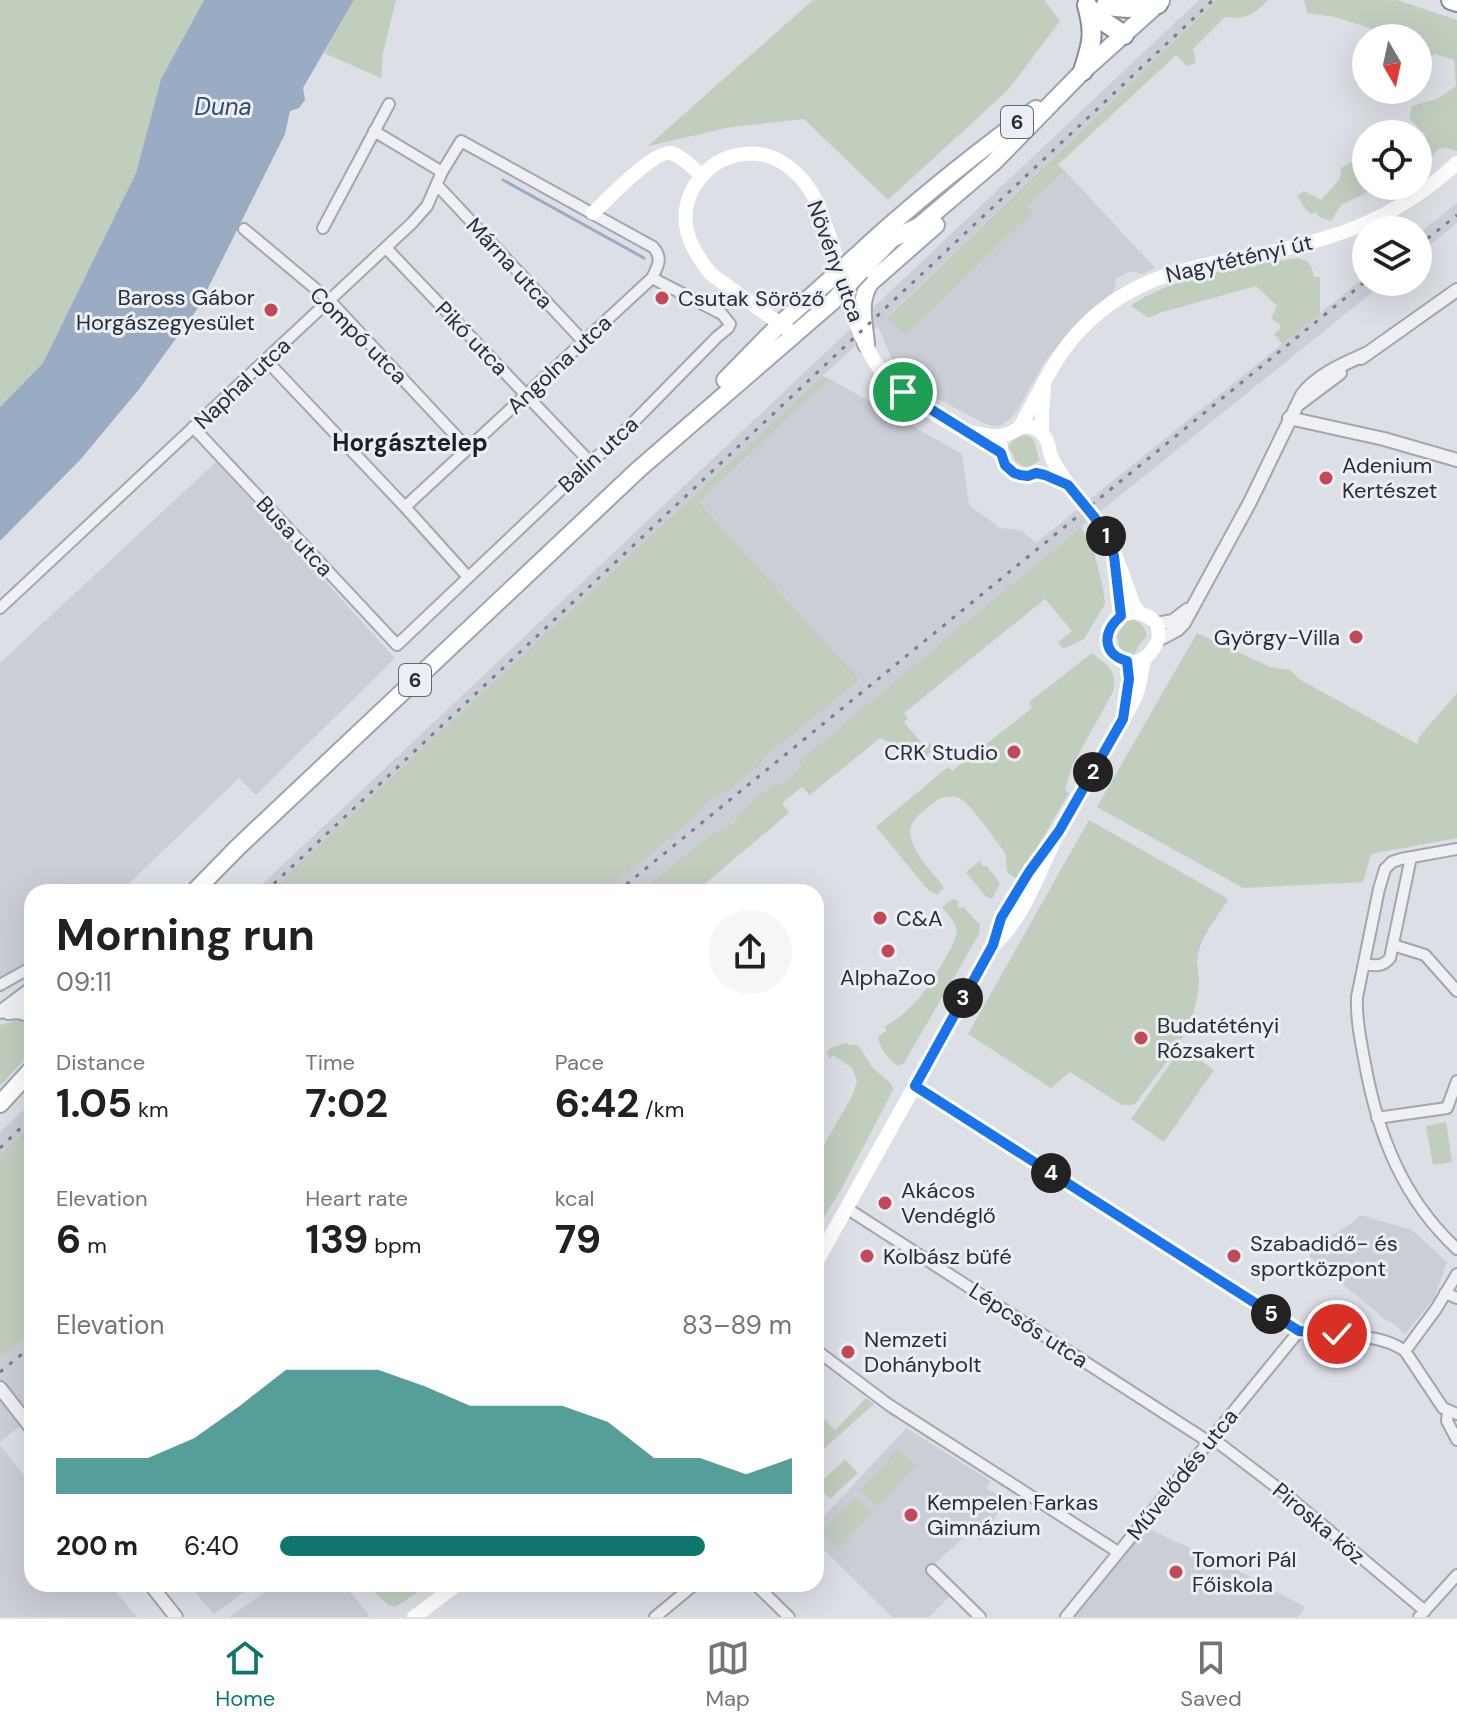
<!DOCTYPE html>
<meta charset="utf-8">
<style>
body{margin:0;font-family:"DM Sans",sans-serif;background:#f6f6f6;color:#202124;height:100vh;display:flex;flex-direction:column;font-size:30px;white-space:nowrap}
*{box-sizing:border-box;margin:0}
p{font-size:26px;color:#757577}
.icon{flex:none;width:44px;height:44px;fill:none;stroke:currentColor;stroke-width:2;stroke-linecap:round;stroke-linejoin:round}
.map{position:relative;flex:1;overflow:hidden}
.drawer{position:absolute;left:24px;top:884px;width:800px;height:708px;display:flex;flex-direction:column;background:#fff;border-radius:24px;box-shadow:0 8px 32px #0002}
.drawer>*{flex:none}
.needle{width:52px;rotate:171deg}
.tools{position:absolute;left:1352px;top:24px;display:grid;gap:16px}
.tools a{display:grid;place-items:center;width:80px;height:80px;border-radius:50%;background:#fff;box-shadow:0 8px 32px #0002;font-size:40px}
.pin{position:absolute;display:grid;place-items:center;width:68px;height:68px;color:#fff;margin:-34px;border:4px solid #fff;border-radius:50%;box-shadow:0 2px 8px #0007}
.km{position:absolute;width:40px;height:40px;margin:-20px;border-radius:50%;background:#222;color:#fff;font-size:22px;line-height:40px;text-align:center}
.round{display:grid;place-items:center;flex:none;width:84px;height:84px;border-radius:42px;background:#f6f6f6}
.overview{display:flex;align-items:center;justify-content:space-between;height:136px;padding:0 32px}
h1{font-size:44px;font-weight:700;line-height:60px}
.metrics{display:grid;grid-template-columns:repeat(3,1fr);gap:12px;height:136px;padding:8px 32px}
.metrics div{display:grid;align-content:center}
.metrics b{font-size:40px;font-weight:700}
.metrics small{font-size:22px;font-weight:400}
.metrics p{font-size:22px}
.chart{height:224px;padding:16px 32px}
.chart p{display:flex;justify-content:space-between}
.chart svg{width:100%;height:144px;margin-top:8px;fill:#0f766e;opacity:.7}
ul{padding:0 32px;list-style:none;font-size:26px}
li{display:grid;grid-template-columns:128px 96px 1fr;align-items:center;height:60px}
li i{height:20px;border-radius:10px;background:#0f766e}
.dock{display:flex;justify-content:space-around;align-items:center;height:112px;border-top:2px solid #e0e0e0;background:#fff;font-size:22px;color:#757577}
.dock a{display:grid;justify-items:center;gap:4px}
.dock .selected{color:#0f766e}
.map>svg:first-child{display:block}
.built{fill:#cbced6}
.green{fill:#c1cebe}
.water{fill:#9aacc3}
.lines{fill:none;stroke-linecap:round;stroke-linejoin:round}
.stream{stroke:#9aacc3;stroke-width:3}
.minor-casing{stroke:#a2a6ae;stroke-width:14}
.tertiary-casing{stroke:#a2a6ae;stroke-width:16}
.primary-casing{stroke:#9da3b0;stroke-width:20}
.trunk-casing{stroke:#858c9a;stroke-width:22}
.minor{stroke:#eff0f4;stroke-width:10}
.tertiary{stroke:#eff0f4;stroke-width:12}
.secondary{stroke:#fff;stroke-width:14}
.primary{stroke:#fff;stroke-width:16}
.trunk{stroke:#fff;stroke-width:18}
.rail{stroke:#777e8d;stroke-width:3;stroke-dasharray:4 8;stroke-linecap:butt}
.primary-bridge-casing{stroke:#9da3b0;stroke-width:20;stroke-linecap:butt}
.primary-bridge{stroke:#fff;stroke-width:16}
.route-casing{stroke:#fff;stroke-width:16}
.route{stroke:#1a73e8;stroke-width:10}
.poi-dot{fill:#c24956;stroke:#ebeef3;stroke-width:3}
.labels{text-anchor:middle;stroke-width:6;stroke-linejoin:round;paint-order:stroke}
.shield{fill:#ebeef3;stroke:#626772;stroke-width:2}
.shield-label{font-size:20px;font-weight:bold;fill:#272d3a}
.street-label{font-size:22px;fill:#272d3a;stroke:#ebeef3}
.poi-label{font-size:22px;fill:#272d3a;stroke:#ebeef3;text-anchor:start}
.water-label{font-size:24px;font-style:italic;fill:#354a6a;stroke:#ebeef3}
.neighbourhood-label{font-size:24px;font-weight:bold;fill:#1a1f2b;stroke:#ebeef3}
</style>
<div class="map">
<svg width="1457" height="1617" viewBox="0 0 1457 1617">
<rect width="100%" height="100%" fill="#dcdfe5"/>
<path class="built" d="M1199,0H1217L887,317L906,334L1033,212L1027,206L1065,171L1155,268L1143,274L1130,271L1116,279L1114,291L1085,315L1045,361L1016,412L1009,420L1001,425L993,426L982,422L934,397L915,383L893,361L878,326L822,376L269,892H254Z
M1457,203V223L1418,255V234Z
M1366,276V282H1385L1081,527L799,762L802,767L781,784L745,808L739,817L723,830L711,834L639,892H605L691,821L699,809L715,796L727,791L759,766L763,759L860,680L699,502L830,379L962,454L969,505L1000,528L1021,530L1036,543Z
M216,462L395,658L256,795L239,778L120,892H32V960L0,979V663Z
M32,1102V1124L0,1155V1132Z
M1360,1215L1412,1230L1447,1262L1434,1299L1405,1334L1393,1323L1386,1320L1310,1257V1250L1353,1222Z
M32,1332V1416L0,1442V1357Z
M906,1428L991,1481L986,1488L1006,1500L980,1541L972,1530L927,1571L951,1595L929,1617H892L816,1542V1525Z
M0,1445L32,1486V1584H109L137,1617H0Z
M1147,1528L1239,1571L1305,1607L1298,1617H1072Z
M188,1584H255L214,1614Z
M276,1584H344L368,1614L369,1617H230Z"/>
<path class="green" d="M0,0H204L161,79L136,173L43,363L0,407Z
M354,0H396L383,53L381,78L324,53Z
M813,0H1044L1060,21L1008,90L888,200L804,119L731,127L648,146Z
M1217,0H1268C1253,15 1246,20 1225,17L1193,49L1196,63L1187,66L1176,55L1058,165L1065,171L1027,206L1033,212L906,335L887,318Z
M1304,0H1397L1457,20V151L1446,148L1438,149L1425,166L1418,167V146L1426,136L1409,118L1412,106L1437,99L1456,86L1454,60L1434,54L1424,66L1418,61V38H1392L1388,34L1335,17L1307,13Z
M1366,155V186H1380L1341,205L1331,221L1319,217L1316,212L1312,214L1307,211L1297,196L1304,191L1321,200L1340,179L1341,168Z
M1298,258C1310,261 1312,265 1314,277H1320V314L1282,344L1274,334L1280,329V325L1271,318L1277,306L1256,286L1159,313L1149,318L1131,306C1171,276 1248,266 1298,258Z
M822,376L830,379L699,502L860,680L763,759L759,766L727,792L715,796L700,809L691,821L605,892H269Z
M1025,435C1039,438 1034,449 1040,460L1031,466L1025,467L1015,461L1013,454L1008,447C1012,440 1017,436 1025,435Z
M1081,527L1094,552L1103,588L1105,604L1084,639L1063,649L1058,642L1072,631L1045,599L904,713L908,718L904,722L925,747L930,743L933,747C930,754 925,759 916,760L909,757L900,746L880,738L810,795L802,787L783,802V805L789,813L695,892H685L682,889L679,892H639L711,834L724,830L739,817L745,808L774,784H781L802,767L798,762Z
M1127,619C1138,620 1145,625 1147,636L1137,648L1135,654L1123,651L1119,646L1117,635L1125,624Z
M1197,633L1270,667L1290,670L1299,679L1417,744L1419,737L1457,693V838L1371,854L1363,882L1243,888L1097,807Z
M1092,653C1108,666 1118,670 1113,692L1072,766L1065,790L1069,793L1021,875L1019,874L1016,879L1007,872L1006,855L1003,850C995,839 969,802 959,798C952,795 945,797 939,799C930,806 915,815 911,826C905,845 932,872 943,886V889L937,895L929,891L876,827L948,767L952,771L1032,708L1029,702Z
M1089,820L1225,897L1228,900C1216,919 1199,938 1197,961C1197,968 1199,974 1199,980C1199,990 1196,1002 1194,1011C1183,1045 1157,1074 1137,1102L1133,1105H1122L1070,1072L1051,1088L968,1034Z
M980,861H982L980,863L984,867L986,865L1000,883L992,899L986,897L966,872Z
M953,899L959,902L957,904L960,909L963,907L980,925L979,934L904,1063L898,1066C888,1059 879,1048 878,1036L886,1031L885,1026C914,1011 930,985 946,957C951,948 958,938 956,928C954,920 947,913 942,907Z
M21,1019L32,1033V1051L0,1086V1025Z
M847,1042L848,1045H858L872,1067L892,1085L893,1090L842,1188L816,1230V1159L852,1096L857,1081L852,1068L833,1055L829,1059L827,1052L831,1048Z
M1182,1047L1214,1070L1164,1142L1131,1119Z
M1446,1122L1452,1162L1433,1165L1426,1126Z
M32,1124V1332L0,1357V1155Z
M866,1398L874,1404L816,1456V1415L818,1413L835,1430Z
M898,1449L916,1465L878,1507L860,1490Z
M845,1459L858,1473L830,1499L817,1486Z
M855,1497L872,1513L839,1549L821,1533Z
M368,1584H372L384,1593L397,1584H424L418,1588L421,1590L395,1607C383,1603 376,1593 368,1584Z"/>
<path class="water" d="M204,0H354L303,88L305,100L299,108L290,111L285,134L198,308L140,388L80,460L0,541V407L43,363L136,173L161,79Z"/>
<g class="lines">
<path class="stream" d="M503,180L644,258"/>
<defs>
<path id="minor" d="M374,131L442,172
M437,185L584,342
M323,228L389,104
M244,229L330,301L468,449
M386,248L590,462
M266,360L405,507L468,577
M193,427L397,645L590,462L609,447L717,337L728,328L730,324L722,314L652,278
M0,608L412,223L427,206L442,172L461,141L653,247C663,258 658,266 652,278L405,507
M1457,849L1401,859L1392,862L1385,869L1379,889L1357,997C1356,1020 1361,1042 1365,1064C1378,1135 1403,1199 1457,1249
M1393,945L1425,955L1457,991
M1364,964C1374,966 1383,967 1390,958L1411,857
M0,985L32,967
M915,1086L1299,1331C1334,1340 1373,1329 1405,1351L1443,1408L1457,1414
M1377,1118L1447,1108L1457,1081
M848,1209L1209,1442
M1445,1293L1457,1298
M816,1350L889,1405L1118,1552
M1405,1351L1436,1309L1457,1274
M1448,1411L1447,1421L1457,1440
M1212,1438L1283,1492L1425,1611
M932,1570L980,1617
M755,1584L789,1617
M655,1617L695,1584
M1066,1617L1299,1331
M1419,1617L1457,1575"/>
<path id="tertiary" d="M1361,358L1457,290
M1300,403L1340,373
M1289,418L1384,439L1457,460
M1156,624L1173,621L1187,610
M1158,640L1177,630L1184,623L1250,502L1302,395C1318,374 1344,364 1368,353
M13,1009L32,1000
M0,1012L32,988
M8,1013L18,1012L32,1016
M0,1388L32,1429
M150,1584L176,1617"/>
<path id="primary" d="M855,257C913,203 972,156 1036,109
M861,271L892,239L919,226L993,163L1083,71L1161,1
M866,344C864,322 858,302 870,283L936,225
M725,380L780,324L825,284
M194,892L237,848L639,469L832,302
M0,1104L32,1069"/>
<path id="trunk" d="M1451,0L1457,2
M1106,5C1124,10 1139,8 1158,4
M1088,7L1103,21L1124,35
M1083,71C1092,43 1095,34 1087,5"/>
</defs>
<use href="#minor" class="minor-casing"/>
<use href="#tertiary" class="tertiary-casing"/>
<use href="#primary" class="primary-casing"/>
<use href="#trunk" class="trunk-casing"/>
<use href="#minor" class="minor"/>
<use href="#tertiary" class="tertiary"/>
<path class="secondary" d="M593,213C607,200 654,150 671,153C682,156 694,169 702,176
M794,334L711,274C689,247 675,218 695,185C707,167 722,156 744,154C771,150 796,168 810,190C820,205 825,223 831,241C844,283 854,334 881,371C906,404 965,430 1001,453
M1020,427C1040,392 1055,354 1085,325C1142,269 1205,266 1279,250C1349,235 1404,212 1457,163
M975,433C984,435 996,438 1005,435C1016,432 1022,423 1034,428C1046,433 1048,442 1050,453C1051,458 1055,464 1058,469C1069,488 1084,502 1096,519C1113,544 1123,575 1133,604L1139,613
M1042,433V411L1044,389
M1001,446C1000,462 1010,478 1028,476C1040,474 1030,473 1041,474C1050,476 1058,480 1066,484
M1116,573L1121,616
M1133,612C1188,619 1141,686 1113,654C1098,637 1114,616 1133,612Z
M1124,712L1129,679L1127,661
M994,945C1026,915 1039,871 1058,833C1077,794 1102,756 1123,719C1139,695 1139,686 1144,659
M816,1263L993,945L1001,918L1029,872L1059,831
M414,1617L458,1584"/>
<use href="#primary" class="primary"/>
<use href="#trunk" class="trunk"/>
<path class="rail" d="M1418,246L1457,215
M265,892L1213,0
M617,892L1366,281
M0,1148L32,1117
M0,1372L32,1346"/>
<defs>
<path id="primary-bridge" d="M825,284L855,257
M832,302L861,271"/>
</defs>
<use href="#primary-bridge" class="primary-bridge-casing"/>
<use href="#primary-bridge" class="primary-bridge"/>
</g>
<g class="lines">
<defs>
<path id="route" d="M903,392L1001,453L1005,465L1014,473L1020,475L1028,476L1036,473L1045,475L1068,485L1095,518L1110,542L1114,556L1121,616C1103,631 1101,654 1127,661L1129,679L1123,719L1059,831L1029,872L1001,918L993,945L915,1086L1299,1331L1337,1334"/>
</defs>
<use href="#route" class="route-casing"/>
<use href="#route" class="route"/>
</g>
<g class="poi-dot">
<circle cx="662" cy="298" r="8"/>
<circle cx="271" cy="310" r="8"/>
<circle cx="1326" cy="478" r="8"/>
<circle cx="1356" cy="637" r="8"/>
<circle cx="1014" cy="752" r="8"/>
<circle cx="880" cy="918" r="8"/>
<circle cx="888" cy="951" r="8"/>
<circle cx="1141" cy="1038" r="8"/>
<circle cx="885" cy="1203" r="8"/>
<circle cx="867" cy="1256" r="8"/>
<circle cx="1234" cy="1256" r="8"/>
<circle cx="848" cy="1352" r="8"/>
<circle cx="911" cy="1515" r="8"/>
<circle cx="1176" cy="1572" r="8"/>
</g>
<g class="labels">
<g class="shield">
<rect x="1001" y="106" width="32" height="32" rx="6"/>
<rect x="399" y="664" width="32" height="32" rx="6"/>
</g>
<g class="shield-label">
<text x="1017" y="129">6</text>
<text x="415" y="687">6</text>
</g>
<g class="street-label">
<text transform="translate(1239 258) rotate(-13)" y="8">Nagytétényi út</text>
<text transform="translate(836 261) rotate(70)" y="8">Növény utca</text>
<text transform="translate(510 263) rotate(47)" y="8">Márna utca</text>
<text transform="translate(359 335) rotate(45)" y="8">Compó utca</text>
<text transform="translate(472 338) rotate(46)" y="8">Pikó utca</text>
<text transform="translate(559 364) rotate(-43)" y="8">Angolna utca</text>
<text transform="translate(242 383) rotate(-43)" y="8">Naphal utca</text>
<text transform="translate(598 454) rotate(-43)" y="8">Balin utca</text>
<text transform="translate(295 536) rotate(47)" y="8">Busa utca</text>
<text transform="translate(1029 1325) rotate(33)" y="8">Lépcsős utca</text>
<text transform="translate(1182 1474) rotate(-51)" y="8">Művelődés utca</text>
<text transform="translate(1319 1523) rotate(40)" y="8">Piroska köz</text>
</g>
<g class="poi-label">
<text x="255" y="305" text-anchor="end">Baross Gábor<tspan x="255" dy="25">Horgászegyesület</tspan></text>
<text x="678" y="306">Csutak Söröző</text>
<text x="1342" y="473">Adenium<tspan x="1342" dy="25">Kertészet</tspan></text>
<text x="1340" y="645" text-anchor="end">György-Villa</text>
<text x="998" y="760" text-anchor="end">CRK Studio</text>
<text x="896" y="926">C&amp;A</text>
<text x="888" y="985" text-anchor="middle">AlphaZoo</text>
<text x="1157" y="1033">Budatétényi<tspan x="1157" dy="25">Rózsakert</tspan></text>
<text x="901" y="1198">Akácos<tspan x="901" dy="25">Vendéglő</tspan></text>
<text x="1250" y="1251">Szabadidő- és<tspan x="1250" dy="25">sportközpont</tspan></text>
<text x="883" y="1264">Kolbász büfé</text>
<text x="864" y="1347">Nemzeti<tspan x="864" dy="25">Dohánybolt</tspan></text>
<text x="927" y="1510">Kempelen Farkas<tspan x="927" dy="25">Gimnázium</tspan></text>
<text x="1192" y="1567">Tomori Pál<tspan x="1192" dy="25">Főiskola</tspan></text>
</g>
<g class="water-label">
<text x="223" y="115">Duna</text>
</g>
<g class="neighbourhood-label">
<text x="410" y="451">Horgásztelep</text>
</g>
</g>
</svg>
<div class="tools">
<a><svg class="needle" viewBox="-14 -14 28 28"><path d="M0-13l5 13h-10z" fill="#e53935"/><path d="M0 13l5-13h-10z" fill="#757577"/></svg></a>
<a><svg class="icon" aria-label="locate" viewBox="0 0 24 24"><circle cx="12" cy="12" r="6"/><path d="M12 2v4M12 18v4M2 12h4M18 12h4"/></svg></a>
<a><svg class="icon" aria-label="layers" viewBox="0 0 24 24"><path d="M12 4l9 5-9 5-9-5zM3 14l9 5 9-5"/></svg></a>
</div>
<div class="pin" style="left:903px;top:392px;background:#1e9e55"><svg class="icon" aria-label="arrive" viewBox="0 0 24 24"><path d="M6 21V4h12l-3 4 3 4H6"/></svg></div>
<div class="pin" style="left:1337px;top:1334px;background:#d93025"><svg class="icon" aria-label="check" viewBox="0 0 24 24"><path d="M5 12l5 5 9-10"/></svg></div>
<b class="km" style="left:1106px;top:536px">1</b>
<b class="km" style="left:1093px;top:772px">2</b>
<b class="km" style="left:963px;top:998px">3</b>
<b class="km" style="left:1051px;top:1173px">4</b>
<b class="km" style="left:1271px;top:1314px">5</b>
<section class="drawer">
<div class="overview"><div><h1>Morning run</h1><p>09:11</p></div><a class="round"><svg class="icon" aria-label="share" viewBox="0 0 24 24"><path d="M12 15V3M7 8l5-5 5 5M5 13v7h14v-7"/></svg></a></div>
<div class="metrics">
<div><p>Distance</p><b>1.05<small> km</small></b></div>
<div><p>Time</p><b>7:02</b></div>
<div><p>Pace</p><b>6:42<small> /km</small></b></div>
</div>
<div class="metrics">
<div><p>Elevation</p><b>6<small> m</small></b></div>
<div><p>Heart rate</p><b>139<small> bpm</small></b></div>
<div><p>kcal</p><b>79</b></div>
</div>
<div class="chart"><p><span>Elevation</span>83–89 m</p>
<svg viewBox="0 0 160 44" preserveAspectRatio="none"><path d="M0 44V33L10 33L20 33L30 27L40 17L50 6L60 6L70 6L80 11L90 17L100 17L110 17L120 22L130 33L140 33L150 38L160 33V44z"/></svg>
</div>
<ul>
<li><b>200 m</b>6:40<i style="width:83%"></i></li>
</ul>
</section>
</div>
<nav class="dock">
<a class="selected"><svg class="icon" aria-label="home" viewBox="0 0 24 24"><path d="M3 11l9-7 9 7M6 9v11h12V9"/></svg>Home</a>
<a><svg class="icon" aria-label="map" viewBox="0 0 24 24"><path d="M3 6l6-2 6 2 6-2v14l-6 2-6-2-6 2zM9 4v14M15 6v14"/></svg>Map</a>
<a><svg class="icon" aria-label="saved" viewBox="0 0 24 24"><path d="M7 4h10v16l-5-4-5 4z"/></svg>Saved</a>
</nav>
